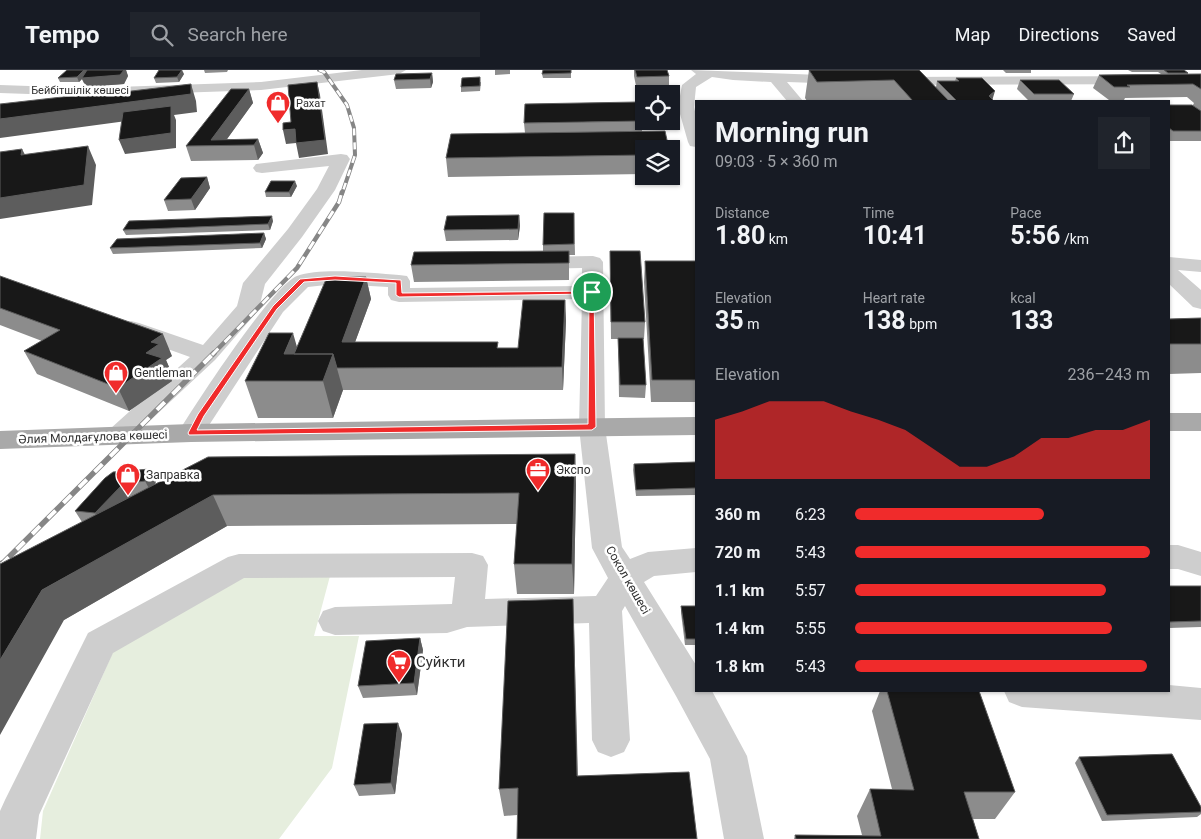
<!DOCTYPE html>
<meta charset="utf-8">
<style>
body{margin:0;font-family:Roboto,sans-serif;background:#20242c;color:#f1f3f6;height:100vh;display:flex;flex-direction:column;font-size:19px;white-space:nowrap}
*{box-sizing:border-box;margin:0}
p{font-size:16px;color:#9ea1a6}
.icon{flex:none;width:28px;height:28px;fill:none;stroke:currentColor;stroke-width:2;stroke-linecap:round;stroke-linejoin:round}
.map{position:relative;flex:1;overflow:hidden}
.panel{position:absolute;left:695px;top:30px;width:475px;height:592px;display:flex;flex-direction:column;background:#171b24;border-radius:0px;box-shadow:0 1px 4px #0004}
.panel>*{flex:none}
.tools{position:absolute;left:635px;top:15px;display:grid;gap:10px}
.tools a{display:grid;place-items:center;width:45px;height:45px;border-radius:0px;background:#171b24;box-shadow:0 1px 4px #0004;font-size:25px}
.pin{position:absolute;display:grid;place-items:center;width:42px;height:42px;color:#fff;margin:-21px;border:2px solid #fff;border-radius:50%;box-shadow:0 1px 5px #0007}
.round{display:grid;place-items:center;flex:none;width:52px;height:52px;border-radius:0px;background:#20242c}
.overview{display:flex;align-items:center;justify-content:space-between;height:85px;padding:0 20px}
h1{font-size:28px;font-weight:700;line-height:38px}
.metrics{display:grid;grid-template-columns:repeat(3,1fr);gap:8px;height:85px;padding:5px 20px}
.metrics div{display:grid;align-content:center}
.metrics b{font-size:25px;font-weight:700}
.metrics small{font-size:14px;font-weight:400}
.metrics p{font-size:14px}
.chart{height:140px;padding:10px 20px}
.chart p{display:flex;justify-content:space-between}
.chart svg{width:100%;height:90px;margin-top:5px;fill:#f02b2b;opacity:.7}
ul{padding:0 20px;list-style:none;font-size:16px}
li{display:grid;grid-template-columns:80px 60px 1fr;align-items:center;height:38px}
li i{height:12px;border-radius:6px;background:#f02b2b}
header{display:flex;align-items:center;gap:30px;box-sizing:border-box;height:70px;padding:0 25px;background:#171b24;border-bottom:1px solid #363941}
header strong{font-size:24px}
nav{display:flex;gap:28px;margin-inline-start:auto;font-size:18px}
.search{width:350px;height:45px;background:#20242c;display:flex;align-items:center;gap:12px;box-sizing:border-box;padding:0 18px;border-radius:0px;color:#9ea1a6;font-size:19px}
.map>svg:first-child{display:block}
.green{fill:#e6eede}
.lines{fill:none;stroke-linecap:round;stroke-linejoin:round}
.minor{fill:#cecece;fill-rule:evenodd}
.major{fill:#a9a9a9;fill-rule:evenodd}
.rail-far3-casing{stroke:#868686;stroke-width:4}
.rail-far2-casing{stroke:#868686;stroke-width:4.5}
.rail-far1-casing{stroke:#868686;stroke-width:5.5}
.rail-casing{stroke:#868686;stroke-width:7}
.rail-far3{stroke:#fff;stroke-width:2.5;stroke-dasharray:7;stroke-linecap:butt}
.rail-far2{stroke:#fff;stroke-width:3;stroke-dasharray:9;stroke-linecap:butt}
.rail-far1{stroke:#fff;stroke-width:4;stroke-dasharray:11;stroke-linecap:butt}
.rail{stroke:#fff;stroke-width:5;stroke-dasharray:14;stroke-linecap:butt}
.wall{fill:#8c8c8c}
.shaded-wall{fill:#5d5d5d}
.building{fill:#181818;stroke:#5d5d5d}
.route{fill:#f02b2b;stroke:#fff;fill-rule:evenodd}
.labels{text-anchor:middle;stroke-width:5;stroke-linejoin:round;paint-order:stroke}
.far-street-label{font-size:11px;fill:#313131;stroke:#fff}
.far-poi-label{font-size:11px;fill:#313131;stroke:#fff;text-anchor:start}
.poi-label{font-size:12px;fill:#313131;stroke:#fff;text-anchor:start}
.street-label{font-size:12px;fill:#313131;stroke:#fff}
.near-poi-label{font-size:15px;fill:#313131;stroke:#fff;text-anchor:start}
</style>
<header>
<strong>Tempo</strong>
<div class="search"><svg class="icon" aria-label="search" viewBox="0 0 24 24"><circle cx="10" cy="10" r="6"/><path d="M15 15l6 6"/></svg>Search here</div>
<nav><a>Map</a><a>Directions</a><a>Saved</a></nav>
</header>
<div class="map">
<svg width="1201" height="769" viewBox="0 0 1201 769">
<rect width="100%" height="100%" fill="#fff"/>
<path class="green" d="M330,506L314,566H359L332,698L279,769H40L43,741L113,582L243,507Z"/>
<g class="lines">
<path class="minor" d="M362,0H406L399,4L261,20L87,26L0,23V15L87,18L261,12Z
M691,0L846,6L851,7L853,10L851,13L846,14L787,12L803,31H787L771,12L733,10L712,7L696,17L694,37L696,46V77L690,76L688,72L678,37L682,15L696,4Z
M1201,6V14L894,15L889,14L887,11L889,8L894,7Z
M341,84L347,85L350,89L335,120L302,167L265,214L259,238L256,243L215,290L128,371L119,374L110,371L106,365L110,359L190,287L123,263L119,258L123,253L131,251L139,253L203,275L237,236L243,213L288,159L317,119L329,96L262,103L256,102L253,98L256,94Z
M593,186L600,188L603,192L605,357L622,477L630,489L648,482L696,478V502L654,506L644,512L696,595V621H712L747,686L764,769H724L710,689L676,626L625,536L622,541L630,670L624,682L611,687L598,682L592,670L589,553L467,557L447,563L335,565L323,561L318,551L323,541L335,537L452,534L455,507L244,508L113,583L39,745L36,769H0V741L5,730L88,563L228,487L239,484L472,483L483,486L488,495L485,529L596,526L608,508L592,478L579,357L582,229L399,232L391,230L388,225V217L335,214L308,217L283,242L200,369L191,372L182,369L178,363C194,336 273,215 297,206C320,197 373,203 399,205L407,206L410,211V218L582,216V198L531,199L524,197L521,193L524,189L531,187Z
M1169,187L1201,190V202L1178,200L1201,220V239L1193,237L1169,214Z
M1169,475H1178L1201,482V506L1178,499H1169Z
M1169,615L1201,618V650L1022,637L1009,632L1004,621H1169Z"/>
<path class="major" d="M1169,343H1201V361H1169Z
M696,347V365L191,372L0,379V361L191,354Z"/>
<defs>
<path id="rail-far3" d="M319,0L324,2L347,35L354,58L355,85L342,124"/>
<path id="rail-far2" d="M212,285L297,198L339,132L342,122"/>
<path id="rail-far1" d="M1,495L214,283"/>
<path id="rail" d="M0,496L2,494"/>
</defs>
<use href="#rail-far3" class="rail-far3-casing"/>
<use href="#rail-far2" class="rail-far2-casing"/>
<use href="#rail-far1" class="rail-far1-casing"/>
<use href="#rail" class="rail-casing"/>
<use href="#rail-far3" class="rail-far3"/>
<use href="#rail-far2" class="rail-far2"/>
<use href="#rail-far1" class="rail-far1"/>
<use href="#rail" class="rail"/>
</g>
<path class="wall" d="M67,0H126L128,6L124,14L86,17L82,9L79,12H60L58,8Z
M204,0H228L227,2L205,3Z
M495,0H510V4L495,5Z
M571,0V8H543L542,4Z
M634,0H667L669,6V15L636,16L634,6Z
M809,0H832L936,17L937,11H955L956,8L994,31H807L805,28Z
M1003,0H1031V3H1006Z
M1128,0H1184L1188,3V4H1201V71H1169V35H1193L1194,33L1187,27L1125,28L1124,30H1109L1093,18L1099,5L1161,4L1158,2H1132Z
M432,3L433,12L431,18L396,19L394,10Z
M184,4L179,12L156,13L154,8Z
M1020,10L1074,24L1071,31H1029L1017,19Z
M481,12L480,21L461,22V17Z
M249,19L253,33L227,69H258L263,83L258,90L191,91L186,76Z
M642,51V61L644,79V104L448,107L446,88L525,63L524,53Z
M207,107L210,118L195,140L168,141L164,130Z
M297,116L291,127H266L265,122Z
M574,143L575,185H569V210L414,212L411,195L543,181V175Z
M519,145L520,156L518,170L446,171L444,160Z
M273,151L270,160L126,165L123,160Z
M264,163L266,169L262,178L113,184L110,178Z
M610,181L645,252L644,269H643L646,315L645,328L619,327L618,269H611Z
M645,191H696V332H651L644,212Z
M0,206L172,286L166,290L169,297L166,298L172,311L129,341L37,304L24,281L42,271L0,255Z
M366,207L371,229L355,272L498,278H518L565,230L566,251L563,320H343L333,348H258L245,311L297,277Z
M1201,248V303L1169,304V249Z
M575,384L576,415L574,524H517L514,494L517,454L227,456L64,550L82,452L75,441L105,408L156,411L155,414Z
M696,392V425L636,426L633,400L634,394Z
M1169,516H1201V557L1169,558Z
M681,536H696V575H685L681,543Z
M574,559L578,706L517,745L504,746L499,719Z
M420,568L423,580L417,625L363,628L358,616Z
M880,621H979L1015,722L995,749H973L979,769H794L795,765H862L857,746L870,719H892L872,641Z
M402,664L395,724L359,726L354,715Z
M1079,687L1201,737V744L1197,747L1102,751L1075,693Z"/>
<path class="shaded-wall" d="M84,0H126L128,6L124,14L86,17L82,9L79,12L77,7Z
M182,0L184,4L179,12L177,7Z
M432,3L433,12L431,18L430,9Z
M317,12L320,25L328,84L299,88L296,73L286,74L283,60L295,59Z
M191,14L196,31L197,42L174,45L176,50V78L125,84L119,70L171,45L0,68V49L123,22L124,20L128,32Z
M249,19L253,33L222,76L211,70Z
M995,21L992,31L989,26Z
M258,69L263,83L258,90L254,75Z
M88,76L96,95L92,135L0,149V128Z
M22,79L32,98L21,85Z
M207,107L210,118L195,140L191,129Z
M295,111L297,116L291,127L289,122Z
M519,145L520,156L518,170V159Z
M272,146L273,151L270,160L268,154Z
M264,163L266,169L262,178L260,173Z
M366,207L371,229L347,294L342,272Z
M565,230L566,251L563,320L562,297Z
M293,263L303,298L284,284Z
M163,264L172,286L166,290L169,297L166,298L172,311L129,341L118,318L146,283L151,272Z
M333,284L343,320L333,348L323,311Z
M575,384L576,415L574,524L572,494Z
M150,399L156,411L152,424L145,411Z
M123,414L130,427L103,455L95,443Z
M213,425L227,456L64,550L0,665V590L42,520Z
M420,568L423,580L417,625L414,613Z
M398,653L402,664L395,724L391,713Z"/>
<path class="building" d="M67,0H84L77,7L58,8Z
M87,0H124L120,5L82,8Z
M159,0H182L177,7L154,8Z
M543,0H571V3L542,4Z
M635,0H667L669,6L637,7Z
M809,0H919L949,31H913L894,10L817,12Z
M1164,0H1184L1188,3H1168Z
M432,3L430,9L394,10L396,4Z
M1201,4V19L1193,14L1127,15L1130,17H1114L1099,5Z
M480,7V16L461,17L462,8Z
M956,8H982L995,21L989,26L994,31H957L937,11H959Z
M1020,10H1059L1074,24H1034Z
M317,12L325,70L296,73L295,59L283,60V53L291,52L288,15Z
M191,14V24L0,49V34L124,20L123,22Z
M231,19H249L211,70L258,69L254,75L186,76Z
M638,32L642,51L524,53L525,34Z
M1169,35H1192L1201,41V61H1173L1169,58Z
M171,36V63L119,70L123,42Z
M665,61L669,79H644V85L446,88L451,64Z
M88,76L84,115L0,128V82L22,79L21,85Z
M207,107L191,129L164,130L181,108Z
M271,111H295L289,122H265Z
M544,143H574V174L543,175Z
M519,145L518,159L444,160L447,146Z
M272,146L268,154L123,160L129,151Z
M264,163L260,173L110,178L117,169Z
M569,181V193L411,195L414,182Z
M610,181H640L645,252H611Z
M645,191H696V310H652Z
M0,206L163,264L151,272L159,274L146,283L162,288L118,318L24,281L60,260L0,238Z
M327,207H366L342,272H498L497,278H518L523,230H565L562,297L337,298L333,284H294Z
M1201,248V274H1169V249Z
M269,263H293L284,284H333L323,311H245Z
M618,268H643L646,315H620Z
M575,384L572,494H514L519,423L213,425L42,520L0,590V494L208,387Z
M696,392V418L636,420L634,394Z
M150,399L145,411L123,414L95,443L75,441L105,408L113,402Z
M1169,516H1201V551L1169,552Z
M573,529L577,706L689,702L697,769H517L518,718L499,719L508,531Z
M681,536H696V569H686Z
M420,568L414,613L358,616L366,571Z
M887,621H979L1015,722H964L979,769H796L795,765L881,766L870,719L914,720Z
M398,653L391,713L354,715L364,654Z
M1172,684L1201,737V742L1107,745L1079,687Z"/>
<path class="route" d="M335,206L401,210L402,223L594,221L596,357L592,360L189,365L188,363L198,344L273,236L300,209ZM335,210L396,213V225L399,227L589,224L588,354L197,360L204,346L277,239L304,212Z"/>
<defs>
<symbol id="shop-pin" viewBox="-11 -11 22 30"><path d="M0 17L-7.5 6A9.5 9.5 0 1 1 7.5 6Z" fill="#f02b2b" stroke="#fff"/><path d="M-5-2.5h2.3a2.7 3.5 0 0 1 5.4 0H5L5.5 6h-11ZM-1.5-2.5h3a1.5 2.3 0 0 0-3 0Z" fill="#fff"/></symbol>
<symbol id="office-pin" viewBox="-11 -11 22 30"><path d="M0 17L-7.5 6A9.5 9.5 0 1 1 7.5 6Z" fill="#f02b2b" stroke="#fff"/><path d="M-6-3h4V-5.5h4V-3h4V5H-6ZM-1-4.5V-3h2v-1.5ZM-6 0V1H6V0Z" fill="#fff"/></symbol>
<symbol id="supermarket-pin" viewBox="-11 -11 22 30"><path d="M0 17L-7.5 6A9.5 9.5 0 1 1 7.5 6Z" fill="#f02b2b" stroke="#fff"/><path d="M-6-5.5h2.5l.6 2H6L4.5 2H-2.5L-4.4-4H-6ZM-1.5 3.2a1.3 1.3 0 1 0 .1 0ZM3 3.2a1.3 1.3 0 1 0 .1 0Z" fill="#fff"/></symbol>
</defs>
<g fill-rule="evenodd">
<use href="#shop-pin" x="264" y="19" width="28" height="38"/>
<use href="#shop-pin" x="102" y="289" width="28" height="38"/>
<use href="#office-pin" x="524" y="386" width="28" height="38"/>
<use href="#shop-pin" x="114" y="391" width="28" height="38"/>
<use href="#supermarket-pin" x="385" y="578" width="28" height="38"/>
</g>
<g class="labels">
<g class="far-street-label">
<text x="80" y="24">Бейбітшілік көшесі</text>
</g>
<g class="far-poi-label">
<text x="296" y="37">Рахат</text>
</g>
<g class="poi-label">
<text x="134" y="307">Gentleman</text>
<text x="556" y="404">Экспо</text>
<text x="146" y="409">Заправка</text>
</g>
<g class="street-label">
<text transform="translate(93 367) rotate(-2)" y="4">Әлия Молдағұлова көшесі</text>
<text transform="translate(628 510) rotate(60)" y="4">Сокол көшесі</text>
</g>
<g class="near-poi-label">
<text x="416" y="597">Суйкти</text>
</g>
</g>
</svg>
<div class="tools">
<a><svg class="icon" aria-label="locate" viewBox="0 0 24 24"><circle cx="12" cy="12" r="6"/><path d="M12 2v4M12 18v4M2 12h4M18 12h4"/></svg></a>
<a><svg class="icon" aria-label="layers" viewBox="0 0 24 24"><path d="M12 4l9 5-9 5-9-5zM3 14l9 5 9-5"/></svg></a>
</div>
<div class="pin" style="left:592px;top:222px;background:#1e9e55"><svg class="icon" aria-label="arrive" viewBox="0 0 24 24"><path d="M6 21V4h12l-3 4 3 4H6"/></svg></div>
<section class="panel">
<div class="overview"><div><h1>Morning run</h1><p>09:03 · 5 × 360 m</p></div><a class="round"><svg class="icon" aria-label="share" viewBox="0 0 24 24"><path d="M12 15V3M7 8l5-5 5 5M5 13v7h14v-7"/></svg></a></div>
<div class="metrics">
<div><p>Distance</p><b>1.80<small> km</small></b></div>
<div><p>Time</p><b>10:41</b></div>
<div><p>Pace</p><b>5:56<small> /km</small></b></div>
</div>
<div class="metrics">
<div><p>Elevation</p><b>35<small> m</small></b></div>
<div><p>Heart rate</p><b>138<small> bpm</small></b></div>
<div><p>kcal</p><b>133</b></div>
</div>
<div class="chart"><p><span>Elevation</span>236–243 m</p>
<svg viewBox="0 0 160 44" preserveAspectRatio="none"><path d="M0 44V15L10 11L20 6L30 6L40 6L50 11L60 15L70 20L80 29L90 38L100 38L110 33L120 24L130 24L140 20L150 20L160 15V44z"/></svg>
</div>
<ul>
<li><b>360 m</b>6:23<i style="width:64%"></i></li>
<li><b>720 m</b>5:43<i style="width:100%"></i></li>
<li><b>1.1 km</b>5:57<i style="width:85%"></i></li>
<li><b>1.4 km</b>5:55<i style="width:87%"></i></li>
<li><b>1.8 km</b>5:43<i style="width:99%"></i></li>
</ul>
</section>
</div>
